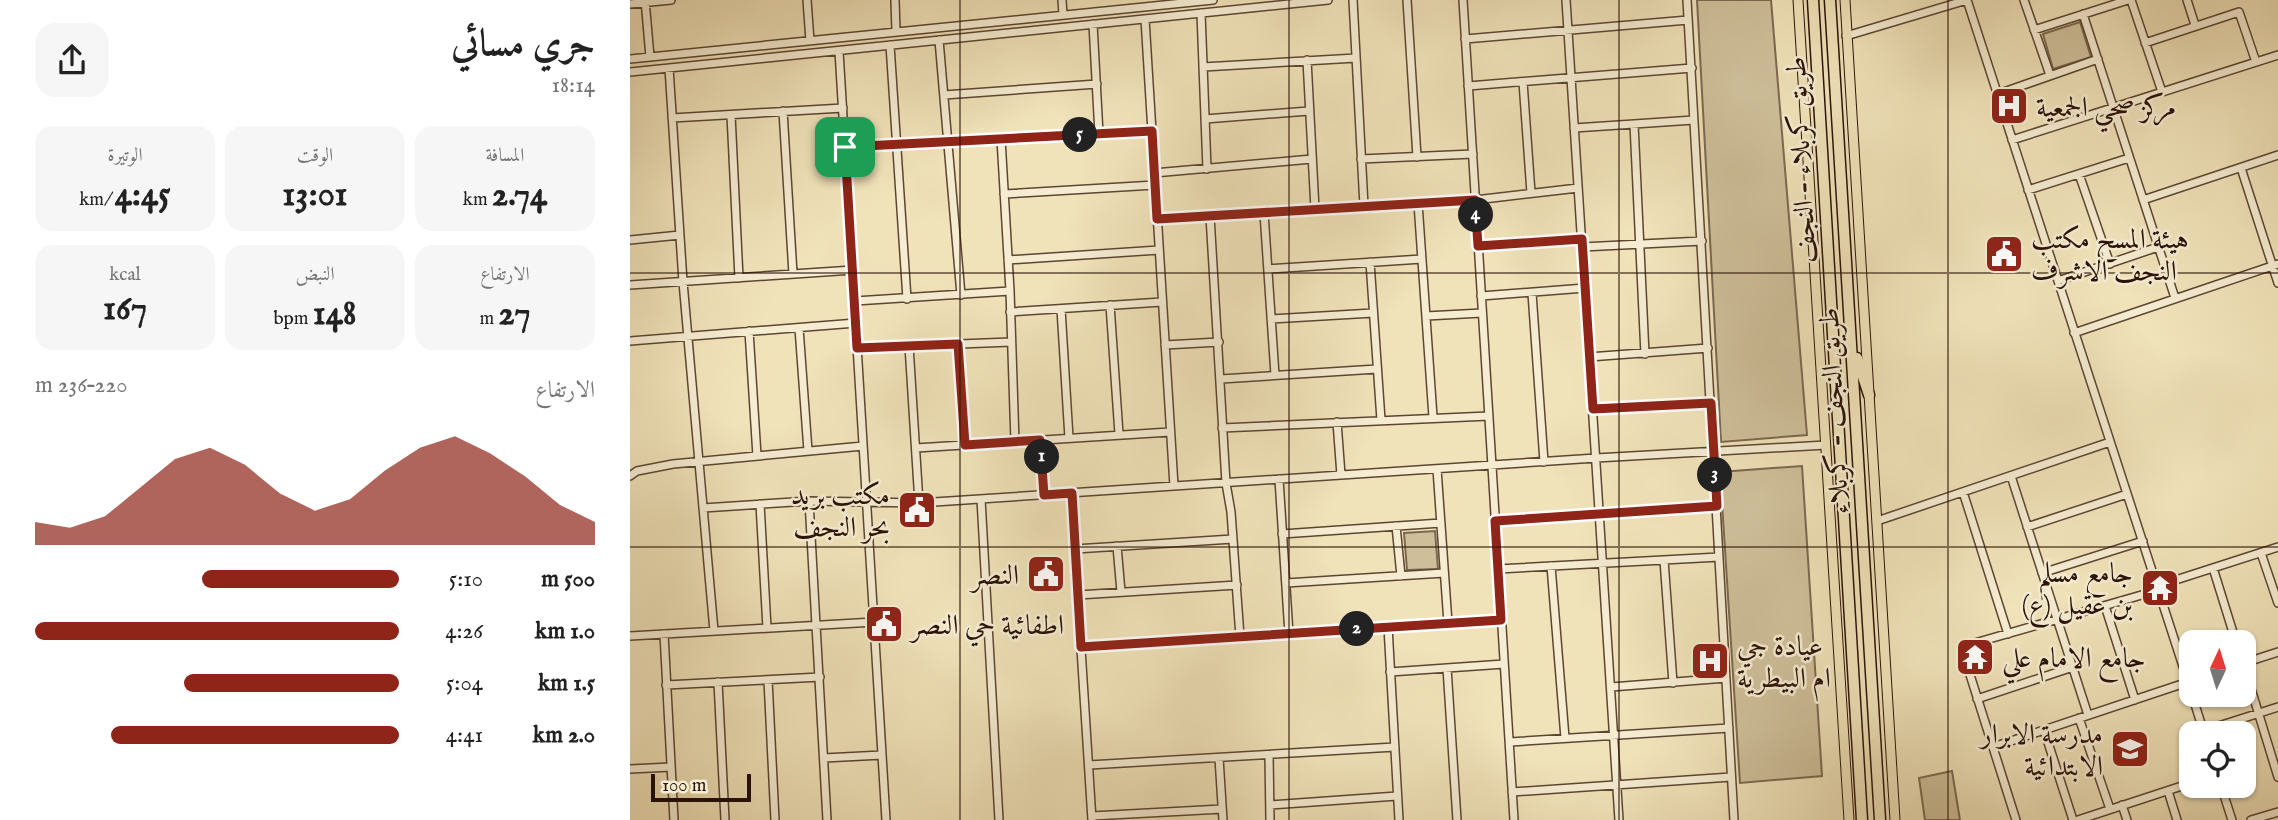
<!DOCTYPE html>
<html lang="ar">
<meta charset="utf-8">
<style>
body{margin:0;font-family:"IM FELL English",Amiri,serif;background:#f6f6f6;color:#222;direction:rtl;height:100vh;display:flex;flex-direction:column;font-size:26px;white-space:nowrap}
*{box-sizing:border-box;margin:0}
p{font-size:23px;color:#767676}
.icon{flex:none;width:38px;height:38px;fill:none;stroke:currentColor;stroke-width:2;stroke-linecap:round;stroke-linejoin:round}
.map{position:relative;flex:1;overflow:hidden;direction:ltr}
.side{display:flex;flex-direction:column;background:#fff;width:630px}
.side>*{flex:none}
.needle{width:46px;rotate:4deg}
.tools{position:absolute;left:1549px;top:630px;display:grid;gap:14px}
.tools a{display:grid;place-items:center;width:77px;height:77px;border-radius:14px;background:#fff;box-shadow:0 2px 5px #0004;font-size:35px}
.scale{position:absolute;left:21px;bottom:18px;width:100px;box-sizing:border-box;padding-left:7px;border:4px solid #2a1205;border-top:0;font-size:19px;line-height:24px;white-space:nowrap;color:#2a1205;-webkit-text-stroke:5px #f5ecd2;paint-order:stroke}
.pin{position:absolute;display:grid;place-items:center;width:60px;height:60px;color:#fff;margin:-30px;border-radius:14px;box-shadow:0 4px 10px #0006}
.km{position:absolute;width:35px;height:35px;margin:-18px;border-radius:50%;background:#222;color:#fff;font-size:19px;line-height:35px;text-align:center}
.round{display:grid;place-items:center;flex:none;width:74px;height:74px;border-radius:21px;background:#f6f6f6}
.summary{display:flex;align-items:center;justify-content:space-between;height:119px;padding:0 35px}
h1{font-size:38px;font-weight:700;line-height:52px}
.figures{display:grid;grid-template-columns:repeat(3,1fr);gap:10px;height:119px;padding:7px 35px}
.figures div{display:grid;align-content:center;border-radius:18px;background:#f6f6f6;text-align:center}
.figures b{font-size:35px;font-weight:700}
.figures small{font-size:19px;font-weight:400}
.figures p{font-size:19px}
.chart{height:196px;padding:14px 35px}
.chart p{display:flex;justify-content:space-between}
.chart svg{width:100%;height:126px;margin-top:7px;fill:#8f2418;opacity:.7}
ul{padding:0 35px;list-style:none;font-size:23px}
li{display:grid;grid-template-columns:112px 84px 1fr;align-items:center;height:52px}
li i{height:18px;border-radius:9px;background:#8f2418}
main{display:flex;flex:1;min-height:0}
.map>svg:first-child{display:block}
.green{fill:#cebf9a;stroke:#7c6850;stroke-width:2}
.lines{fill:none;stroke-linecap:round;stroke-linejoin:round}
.minor-casing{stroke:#5c4632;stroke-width:10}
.major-casing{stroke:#2a1205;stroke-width:11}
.highway-casing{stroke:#2a1205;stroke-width:13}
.minor{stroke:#f5ecd2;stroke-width:7}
.major{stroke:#f0e2b9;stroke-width:9}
.highway{stroke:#f0e2b9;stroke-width:10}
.route-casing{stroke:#fff;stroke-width:14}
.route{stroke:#8f2418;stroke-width:9}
.grid{fill:none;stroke:#2a1205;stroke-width:2;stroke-opacity:0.55}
.labels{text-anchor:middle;stroke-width:5;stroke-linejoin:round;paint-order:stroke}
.poi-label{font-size:28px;fill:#2a1205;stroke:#f5ecd2;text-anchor:start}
.street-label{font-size:28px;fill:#2a1205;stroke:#f5ecd2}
</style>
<main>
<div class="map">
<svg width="1648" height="820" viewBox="0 0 1648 820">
<rect width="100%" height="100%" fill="#f0e2b9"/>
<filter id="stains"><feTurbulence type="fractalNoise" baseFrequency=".00286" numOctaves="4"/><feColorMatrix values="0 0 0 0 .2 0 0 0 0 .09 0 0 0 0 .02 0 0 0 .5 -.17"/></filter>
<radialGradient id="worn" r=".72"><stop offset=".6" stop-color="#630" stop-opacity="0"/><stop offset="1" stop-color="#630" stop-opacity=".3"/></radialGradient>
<path class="green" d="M1067,0H1141L1177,435L1091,442Z
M1450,22L1461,57L1423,69L1413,34Z
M1172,466L1192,776L1110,783L1090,472Z
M805,531L808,569L777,570L774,533Z
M1322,771L1330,820H1295L1289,778Z"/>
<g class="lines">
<defs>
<path id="minor" d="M15,0L20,57
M177,0L180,41
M265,0L266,32
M432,0L433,15
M723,0L734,206
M777,0L787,157
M833,0L884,820
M936,0L989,820
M1057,0L1104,820
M1337,0L1561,691
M1394,0L1420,75
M1501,0L1532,92
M1557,0L1565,25
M0,4L41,0
M571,13L577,169
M1453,14L1545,298
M515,19L544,486
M463,24L469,134
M1404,30L1498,0
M1216,36L1337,0
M835,39L1058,20
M309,40L331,295
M1515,43L1609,12L1626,62
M260,45L277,299
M209,51L256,820
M0,59L583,0
M677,60L685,209
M573,67L726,58
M39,68L53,282L84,631
M0,72L698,0
M893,82L901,193
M838,86L1062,68
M1368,94L1468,59
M314,95L467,84
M153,111L163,274
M101,115L109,278
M42,118L213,108
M575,119L679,111
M1004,124L1015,354
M944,128L1064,120
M371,139L380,291L385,442
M1382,140L1648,55
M215,147L522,131
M731,159L843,154
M1611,168L1648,283
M524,173L682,159
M1449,174L1480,264
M1398,190L1499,158
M374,194L525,185
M1513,200L1648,155
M788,203L803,417
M634,213L645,375
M580,216L596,483L601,512L610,637
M527,219L845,200L948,188
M0,240L50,235
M848,246L952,239
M952,247L1072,241
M378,260L529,250
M740,262L751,420
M638,269L792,259
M1428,281L1528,247
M0,285L223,270
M902,293L914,462
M851,296L955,288
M225,301L380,291
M480,305L489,434
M431,309L439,438
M380,312L532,302
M796,316L852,313
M641,319L743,313
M169,328L178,451
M119,331L127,456
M1444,333L1648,264
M0,341L226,323
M328,344L335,445
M535,345L589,342
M279,346L289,503
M227,348L381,342
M959,357L1078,348
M591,379L747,369
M963,409L1081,403
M707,422L711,475
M592,428L859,416
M410,440L414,495
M286,448L540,432
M807,469L818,623
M0,476L7,471L43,464L233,446
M1381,476L1458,715
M649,479L659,634
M1333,492L1378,634
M441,493L462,820
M351,499L369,820
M179,501L197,820
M130,504L137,628
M73,508L179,501L289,503L966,458L1196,445
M865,521L1087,506
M1247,521L1480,442
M766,526L771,576
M1397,527L1497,494
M652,534L811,523
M487,546L491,592
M445,549L603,539
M1631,553L1648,603
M1034,560L1043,683
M921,566L935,738
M1583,568L1606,642
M868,569L1089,557
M1412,573L1513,541
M656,583L814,573
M1527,586L1648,547
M448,595L607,585
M1475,606L1505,700
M758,627L769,820
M34,634L44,820
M0,636L244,622
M451,647L871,620
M1614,663L1648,652
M1614,666L1648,777
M817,668L827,820
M760,672L874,664
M138,680L145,820
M88,682L95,820
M36,685L190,677
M981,687L1096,678
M1562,695L1574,733
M1347,699L1443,667
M1449,718L1480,809
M1414,730L1443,820
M1573,731L1648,707
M880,742L1099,728
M1363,747L1558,682
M639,755L640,820
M194,758L252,755
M589,758L593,820
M459,765L765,747
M0,769L41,767
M1591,786L1602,820
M1538,791L1547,820
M882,792L1101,777
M640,805L767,796
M1492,805L1497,820
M462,816L592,809
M1386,820L1335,659V649L1338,645L1529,590
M1448,820L1561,783
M1621,820L1648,812"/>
<path id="major" d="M1168,0L1219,820
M1215,0L1265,820"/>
<path id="highway" d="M1183,0L1232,820
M1200,0L1250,820
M1227,358L1239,395"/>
</defs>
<use href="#minor" class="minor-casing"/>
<use href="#major" class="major-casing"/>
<use href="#highway" class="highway-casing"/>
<use href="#minor" class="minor"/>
<use href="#major" class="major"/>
<use href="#highway" class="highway"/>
</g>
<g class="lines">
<defs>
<path id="route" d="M522,131L527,219L845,200L848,246L952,239L963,409L1081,403L1087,506L865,521L871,620L451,647L442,493L414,495L410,440L335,445L328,344L227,348L215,147Z"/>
</defs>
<use href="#route" class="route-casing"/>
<use href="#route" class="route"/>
</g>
<path class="grid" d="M330,0V820M659,0V820M989,0V820M1318,0V820M0,273H1648M0,547H1648"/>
<defs>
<symbol id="hospital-square" viewBox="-11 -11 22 22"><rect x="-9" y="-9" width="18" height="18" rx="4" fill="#8f2418" stroke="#f5ecd2"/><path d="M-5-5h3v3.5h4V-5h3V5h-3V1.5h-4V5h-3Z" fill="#fff"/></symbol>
<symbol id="civic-square" viewBox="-11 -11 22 22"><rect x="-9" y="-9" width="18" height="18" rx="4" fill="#8f2418" stroke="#f5ecd2"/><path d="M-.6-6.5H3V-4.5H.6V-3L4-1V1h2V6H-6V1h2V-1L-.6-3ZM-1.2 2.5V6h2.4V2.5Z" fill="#fff"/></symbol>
<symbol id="temple-square" viewBox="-11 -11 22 22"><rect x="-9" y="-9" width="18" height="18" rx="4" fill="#8f2418" stroke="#f5ecd2"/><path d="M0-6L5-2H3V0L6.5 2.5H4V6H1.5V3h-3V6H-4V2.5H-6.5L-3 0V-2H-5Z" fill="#fff"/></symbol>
<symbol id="school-square" viewBox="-11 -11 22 22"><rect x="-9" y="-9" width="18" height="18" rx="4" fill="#8f2418" stroke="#f5ecd2"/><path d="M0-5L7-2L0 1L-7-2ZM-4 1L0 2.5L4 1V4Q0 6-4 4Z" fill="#fff"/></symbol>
</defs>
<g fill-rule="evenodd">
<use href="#hospital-square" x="1357" y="84" width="44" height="44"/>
<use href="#civic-square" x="1352" y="232" width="44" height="44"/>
<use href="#civic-square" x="265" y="488" width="44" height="44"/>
<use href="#civic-square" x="394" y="552" width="44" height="44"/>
<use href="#temple-square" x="1508" y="566" width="44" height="44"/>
<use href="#civic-square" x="232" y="602" width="44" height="44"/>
<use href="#temple-square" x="1323" y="635" width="44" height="44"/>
<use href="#hospital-square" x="1058" y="639" width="44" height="44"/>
<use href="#school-square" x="1478" y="727" width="44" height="44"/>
</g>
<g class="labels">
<g class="poi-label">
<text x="1406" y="116">مركز صحي الجمعية</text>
<text x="1401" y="248">هيئة المسح مكتب<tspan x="1401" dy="32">النجف الاشرف</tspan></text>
<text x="260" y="504" text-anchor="end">مكتب بريد<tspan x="260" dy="32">بحر النجف</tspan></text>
<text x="1503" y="582" text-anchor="end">جامع مسلم<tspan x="1503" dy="32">بن عقيل (ع)</tspan></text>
<text x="389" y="584" text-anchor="end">النصر</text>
<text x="281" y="634">اطفائية حي النصر</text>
<text x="1107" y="655">عيادة جي<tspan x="1107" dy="32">ام البيطرية</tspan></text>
<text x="1372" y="667">جامع الامام علي</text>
<text x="1473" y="743" text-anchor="end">مدرسة الابرار<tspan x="1473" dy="32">الابتدائية</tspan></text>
</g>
<g class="street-label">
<text transform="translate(1170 160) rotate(-93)" y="10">طريق کربلاء - النجف</text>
<text transform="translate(1203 411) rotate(-93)" y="10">طريق النجف - کربلاء</text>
</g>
</g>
<rect width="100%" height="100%" filter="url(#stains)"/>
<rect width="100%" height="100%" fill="url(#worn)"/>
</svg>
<div class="tools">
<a><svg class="needle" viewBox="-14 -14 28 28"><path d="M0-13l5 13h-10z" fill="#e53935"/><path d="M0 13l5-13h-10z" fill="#767676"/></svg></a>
<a><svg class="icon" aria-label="locate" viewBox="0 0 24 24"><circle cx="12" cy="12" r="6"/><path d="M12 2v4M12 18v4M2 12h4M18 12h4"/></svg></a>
</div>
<div class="scale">100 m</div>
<div class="pin" style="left:215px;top:147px;background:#1e9e55"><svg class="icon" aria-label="arrive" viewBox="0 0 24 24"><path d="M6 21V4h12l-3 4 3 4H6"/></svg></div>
<b class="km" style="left:412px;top:457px">1</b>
<b class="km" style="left:727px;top:629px">2</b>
<b class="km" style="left:1085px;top:475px">3</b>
<b class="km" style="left:846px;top:215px">4</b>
<b class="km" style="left:450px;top:135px">5</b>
</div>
<section class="side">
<div class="summary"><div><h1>جري مسائي</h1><p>18:14</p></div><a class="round"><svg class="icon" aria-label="share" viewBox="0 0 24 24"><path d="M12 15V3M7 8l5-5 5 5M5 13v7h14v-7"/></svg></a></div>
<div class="figures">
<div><p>المسافة</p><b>2.74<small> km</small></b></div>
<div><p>الوقت</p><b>13:01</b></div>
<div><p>الوتيرة</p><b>4:45<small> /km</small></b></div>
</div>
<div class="figures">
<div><p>الارتفاع</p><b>27<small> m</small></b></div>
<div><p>النبض</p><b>148<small> bpm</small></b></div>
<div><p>kcal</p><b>167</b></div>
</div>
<div class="chart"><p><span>الارتفاع</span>220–236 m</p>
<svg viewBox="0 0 160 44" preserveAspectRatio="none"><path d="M0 44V36L10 38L20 34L30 24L40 14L50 10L60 16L70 26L80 32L90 28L100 18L110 10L120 6L130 12L140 20L150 30L160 36V44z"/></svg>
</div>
<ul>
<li><b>500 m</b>5:10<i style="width:54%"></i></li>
<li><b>1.0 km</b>4:26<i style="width:100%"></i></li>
<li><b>1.5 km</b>5:04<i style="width:59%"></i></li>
<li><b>2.0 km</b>4:41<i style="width:79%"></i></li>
</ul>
</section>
</main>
